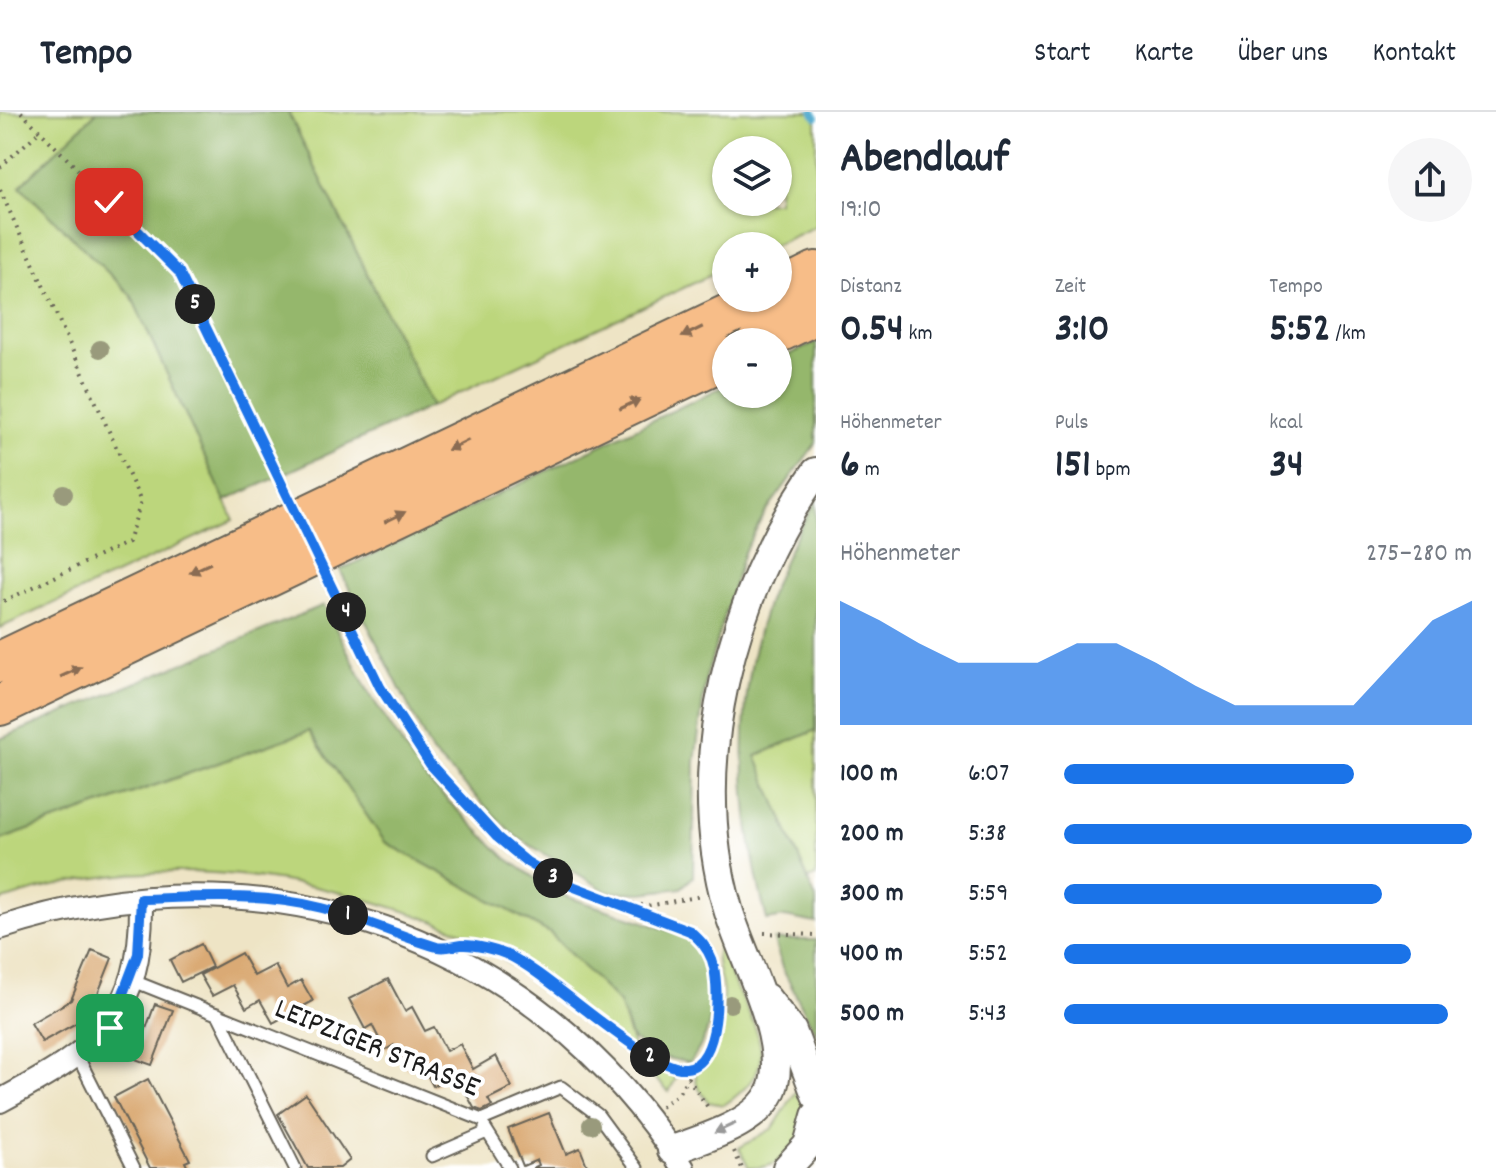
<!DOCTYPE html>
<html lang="de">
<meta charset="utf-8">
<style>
body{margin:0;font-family:Dekko,sans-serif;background:#f6f6f7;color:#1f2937;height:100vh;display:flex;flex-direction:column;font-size:30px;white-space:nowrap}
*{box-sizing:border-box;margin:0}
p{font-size:26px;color:#747a83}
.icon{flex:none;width:44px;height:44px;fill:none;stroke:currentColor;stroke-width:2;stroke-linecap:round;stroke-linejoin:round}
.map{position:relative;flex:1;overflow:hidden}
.drawer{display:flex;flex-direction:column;background:#fff;width:680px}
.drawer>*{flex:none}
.fabs{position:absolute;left:712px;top:24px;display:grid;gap:16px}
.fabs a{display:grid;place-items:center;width:80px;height:80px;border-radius:50%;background:#fff;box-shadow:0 2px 6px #0004;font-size:40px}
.pin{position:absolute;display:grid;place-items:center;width:68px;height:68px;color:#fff;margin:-34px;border-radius:16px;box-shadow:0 4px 12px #0006}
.km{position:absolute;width:40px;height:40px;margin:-20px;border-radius:50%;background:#222;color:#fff;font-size:22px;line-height:40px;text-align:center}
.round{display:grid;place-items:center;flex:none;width:84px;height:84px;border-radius:42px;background:#f6f6f7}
.summary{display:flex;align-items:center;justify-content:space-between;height:136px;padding:0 24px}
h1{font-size:44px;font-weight:800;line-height:60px}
.metrics{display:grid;grid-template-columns:repeat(3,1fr);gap:12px;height:136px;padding:8px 24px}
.metrics div{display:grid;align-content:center}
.metrics b{font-size:40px;font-weight:800}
.metrics small{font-size:22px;font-weight:400}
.metrics p{font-size:22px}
.chart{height:224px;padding:16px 24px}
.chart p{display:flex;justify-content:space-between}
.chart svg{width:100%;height:144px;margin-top:8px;fill:#1a73e8;opacity:.7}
ul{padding:0 24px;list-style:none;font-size:26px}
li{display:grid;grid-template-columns:128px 96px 1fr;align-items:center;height:60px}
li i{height:20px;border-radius:10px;background:#1a73e8}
header{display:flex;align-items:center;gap:48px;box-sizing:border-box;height:112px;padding:0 40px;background:#fff;border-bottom:2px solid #e0e1e3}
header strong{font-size:38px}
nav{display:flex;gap:44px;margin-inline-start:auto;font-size:28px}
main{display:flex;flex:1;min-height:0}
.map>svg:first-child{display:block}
.green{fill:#bcd67c;stroke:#6c794c;stroke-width:2;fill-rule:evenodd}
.forest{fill:#95b76c;stroke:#586a44;stroke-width:2}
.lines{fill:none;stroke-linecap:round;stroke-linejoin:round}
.stream{stroke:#4ea7cc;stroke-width:7}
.building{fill:#daaa74}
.service-casing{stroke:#666257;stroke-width:15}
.minor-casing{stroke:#666257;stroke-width:26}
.tertiary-casing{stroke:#666257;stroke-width:32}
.motorway-casing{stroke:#666257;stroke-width:44}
.path{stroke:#666257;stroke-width:4;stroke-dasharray:2 6;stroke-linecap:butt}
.service{stroke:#fff;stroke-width:11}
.minor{stroke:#fff;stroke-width:22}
.tertiary{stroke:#fff;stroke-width:28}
.motorway{stroke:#f7bd88;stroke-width:40}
.path-bridge{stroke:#666257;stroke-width:4;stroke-dasharray:2 6;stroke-linecap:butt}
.tree{fill:#999a7b}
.oneway{fill:#8a6c52}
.oneway2{fill:#999}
.route-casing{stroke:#fff;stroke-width:16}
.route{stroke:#1a73e8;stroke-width:10}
.labels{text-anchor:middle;stroke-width:8;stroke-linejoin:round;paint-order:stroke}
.street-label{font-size:30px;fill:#1c1c1c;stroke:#fff}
</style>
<header>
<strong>Tempo</strong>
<nav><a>Start</a><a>Karte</a><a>Über uns</a><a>Kontakt</a></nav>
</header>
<main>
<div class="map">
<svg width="816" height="1056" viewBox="0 0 816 1056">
<rect width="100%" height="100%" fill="#fff"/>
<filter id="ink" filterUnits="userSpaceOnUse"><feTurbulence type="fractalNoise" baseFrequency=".0125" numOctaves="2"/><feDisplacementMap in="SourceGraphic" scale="16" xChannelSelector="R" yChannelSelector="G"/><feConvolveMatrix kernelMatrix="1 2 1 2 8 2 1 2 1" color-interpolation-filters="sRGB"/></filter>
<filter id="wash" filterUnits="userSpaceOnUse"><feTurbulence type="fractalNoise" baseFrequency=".006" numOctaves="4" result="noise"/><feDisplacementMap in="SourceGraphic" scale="32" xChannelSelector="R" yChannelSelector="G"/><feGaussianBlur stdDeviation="1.8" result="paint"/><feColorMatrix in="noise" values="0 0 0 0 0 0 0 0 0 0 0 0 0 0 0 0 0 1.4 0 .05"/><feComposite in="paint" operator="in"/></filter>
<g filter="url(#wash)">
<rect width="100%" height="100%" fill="#eee4c5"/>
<path class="green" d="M0,0H97L20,74L131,183L234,408L0,516Z
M288,0H816V114L773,134H726V156L432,294ZM726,38H778V90H726Z
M816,618V764L808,767L755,644Z
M309,619L385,730L550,821L619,891L635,940L676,966L669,980L623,936L563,887L505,849V837C341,767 173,731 0,789V728Z
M720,832C726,850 732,869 741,886C766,933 774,959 724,993L708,990L697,974L695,960C713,932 723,919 723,883C723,867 711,846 720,832Z
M803,974L806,976C810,1018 797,1056 749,1056L739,1036L773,1016L798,976Z"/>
<path class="forest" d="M97,0H288L432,294L225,389L131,183L20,74Z
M816,230V331L765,401L744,440L706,565L695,650L693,765L681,776L642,781L608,780L515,724L432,641L340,458L726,273V282H778V248Z
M816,389V618L756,644L816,787V811L785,805L767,808C728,661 733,521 816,389Z
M324,493L369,581L423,664L506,746L556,781L686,824C723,854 719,916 689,951L658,944L632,927L619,891L550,821L385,730L309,619L0,728V627Z
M774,828H816V922L782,856Z"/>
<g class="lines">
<path class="stream" d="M813,0L816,5"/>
</g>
<g id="blocks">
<path class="building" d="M201,832L212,855L181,870L170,848Z
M92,838L112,846L89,904L42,930L31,911L71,888Z
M241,841L254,864L275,853L287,876L301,868L313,889L273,911L260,888L246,896L233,873L212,884L200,863Z
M388,867L405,899L412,895L425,919L434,915L446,939L460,932L473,957L496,944L512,975L488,987L492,994L482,999L474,996L456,962L433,974L420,950L407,957L394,933L385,938L372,913L365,917L349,887Z
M155,892L173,898L152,953L135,947Z
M148,967L190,1048L185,1050L188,1056H150L114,985Z
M306,982L350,1048L340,1056H308L278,1002Z
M549,1001L566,1042L580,1036L588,1056H533L539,1053L537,1048L523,1054L508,1017Z"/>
</g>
</g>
<g filter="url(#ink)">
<use href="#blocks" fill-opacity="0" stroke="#666257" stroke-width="2"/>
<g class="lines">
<defs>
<path id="service" d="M131,868L482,1008L561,975L598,1003L637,1056
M218,902L295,1056
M78,945L134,1056
M485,1016L510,1056
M432,1044L487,1020"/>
<path id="minor" d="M0,816C262,730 535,821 683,1056
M0,989C97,937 143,907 141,787"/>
<path id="tertiary" d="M766,886L792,919L816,983
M672,1038C705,1026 765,1010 774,971C786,922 742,845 728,797C686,652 731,481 816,360
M787,1056L808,1033L816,1004"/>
<path id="motorway" d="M778,179L816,160
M758,230L816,202
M0,550L763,186
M0,593L726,246"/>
</defs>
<use href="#service" class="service-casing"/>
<use href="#minor" class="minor-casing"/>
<use href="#tertiary" class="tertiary-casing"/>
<use href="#motorway" class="motorway-casing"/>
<path class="path" d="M21,0L179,160L275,355
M0,55L39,20
M0,78L141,390L128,430L0,491
M340,487C384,583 439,689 528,751C568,778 643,804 690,819C700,828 708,836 712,849C720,873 722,951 686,956C678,957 665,951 656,949L509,843L490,839
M617,789L648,794L702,784
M764,821L816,823
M688,966L709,997
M661,995L678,982L695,953
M734,1039L742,1056"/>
<use href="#service" class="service"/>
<use href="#minor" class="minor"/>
<use href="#tertiary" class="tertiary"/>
<use href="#motorway" class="motorway"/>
<path class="path-bridge" d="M275,355L340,487"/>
</g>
<g class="tree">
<circle cx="100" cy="237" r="9"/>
<circle cx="64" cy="382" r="9"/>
<circle cx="730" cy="892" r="9"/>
<circle cx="591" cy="1013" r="9"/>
</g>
<defs><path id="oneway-solid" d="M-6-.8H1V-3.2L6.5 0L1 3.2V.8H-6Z" transform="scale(2)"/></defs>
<g class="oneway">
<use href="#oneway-solid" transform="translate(692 220) rotate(154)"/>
<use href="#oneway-solid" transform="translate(630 292) rotate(-26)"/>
<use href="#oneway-solid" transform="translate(458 333) rotate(154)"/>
<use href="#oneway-solid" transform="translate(395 405) rotate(-26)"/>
<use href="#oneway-solid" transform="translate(200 456) rotate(155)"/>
<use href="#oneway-solid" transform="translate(71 560) rotate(-25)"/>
</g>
<use class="oneway2" href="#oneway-solid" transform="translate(725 1016) rotate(155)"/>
</g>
<g class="lines" filter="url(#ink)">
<defs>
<path id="route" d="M109,90L179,160L380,575L430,652L497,725L527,750L559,769L690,819C700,828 707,835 712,848C720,871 721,953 686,956C649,960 550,862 508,843C496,838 474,832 461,833C453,834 445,837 437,835C398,824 362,806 322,796C263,781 202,785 141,787L138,842L110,916"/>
</defs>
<use href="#route" class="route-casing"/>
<use href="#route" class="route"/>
</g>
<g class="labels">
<g class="street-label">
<text transform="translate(378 934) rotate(22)" y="10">LEIPZIGER STRASSE</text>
</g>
</g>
</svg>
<div class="fabs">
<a><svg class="icon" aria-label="layers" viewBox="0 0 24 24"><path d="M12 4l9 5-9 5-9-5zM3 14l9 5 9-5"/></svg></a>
<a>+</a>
<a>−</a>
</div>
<div class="pin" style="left:110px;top:916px;background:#1e9e55"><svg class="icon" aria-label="arrive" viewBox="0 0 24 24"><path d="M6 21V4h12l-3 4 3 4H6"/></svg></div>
<div class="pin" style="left:109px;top:90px;background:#d93025"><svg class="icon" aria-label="check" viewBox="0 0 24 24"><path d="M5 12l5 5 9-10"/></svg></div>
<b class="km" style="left:348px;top:803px">1</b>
<b class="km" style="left:650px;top:945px">2</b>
<b class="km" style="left:553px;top:766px">3</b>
<b class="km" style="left:346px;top:500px">4</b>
<b class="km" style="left:195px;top:192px">5</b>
</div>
<section class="drawer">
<div class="summary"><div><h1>Abendlauf</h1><p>19:10</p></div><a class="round"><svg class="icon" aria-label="share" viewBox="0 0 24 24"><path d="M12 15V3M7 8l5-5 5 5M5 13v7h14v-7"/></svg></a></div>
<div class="metrics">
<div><p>Distanz</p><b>0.54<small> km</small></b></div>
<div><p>Zeit</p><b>3:10</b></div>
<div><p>Tempo</p><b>5:52<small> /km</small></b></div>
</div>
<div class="metrics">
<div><p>Höhenmeter</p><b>6<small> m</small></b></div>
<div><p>Puls</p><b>151<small> bpm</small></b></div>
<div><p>kcal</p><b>34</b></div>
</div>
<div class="chart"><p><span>Höhenmeter</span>275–280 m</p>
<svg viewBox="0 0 160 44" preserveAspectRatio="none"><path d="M0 44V6L10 12L20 19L30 25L40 25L50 25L60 19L70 19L80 25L90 32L100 38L110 38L120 38L130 38L140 25L150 12L160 6V44z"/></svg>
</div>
<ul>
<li><b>100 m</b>6:07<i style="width:71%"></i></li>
<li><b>200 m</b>5:38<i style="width:100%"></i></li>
<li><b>300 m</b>5:59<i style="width:78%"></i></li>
<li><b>400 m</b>5:52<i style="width:85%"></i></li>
<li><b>500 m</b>5:43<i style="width:94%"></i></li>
</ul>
</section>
</main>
